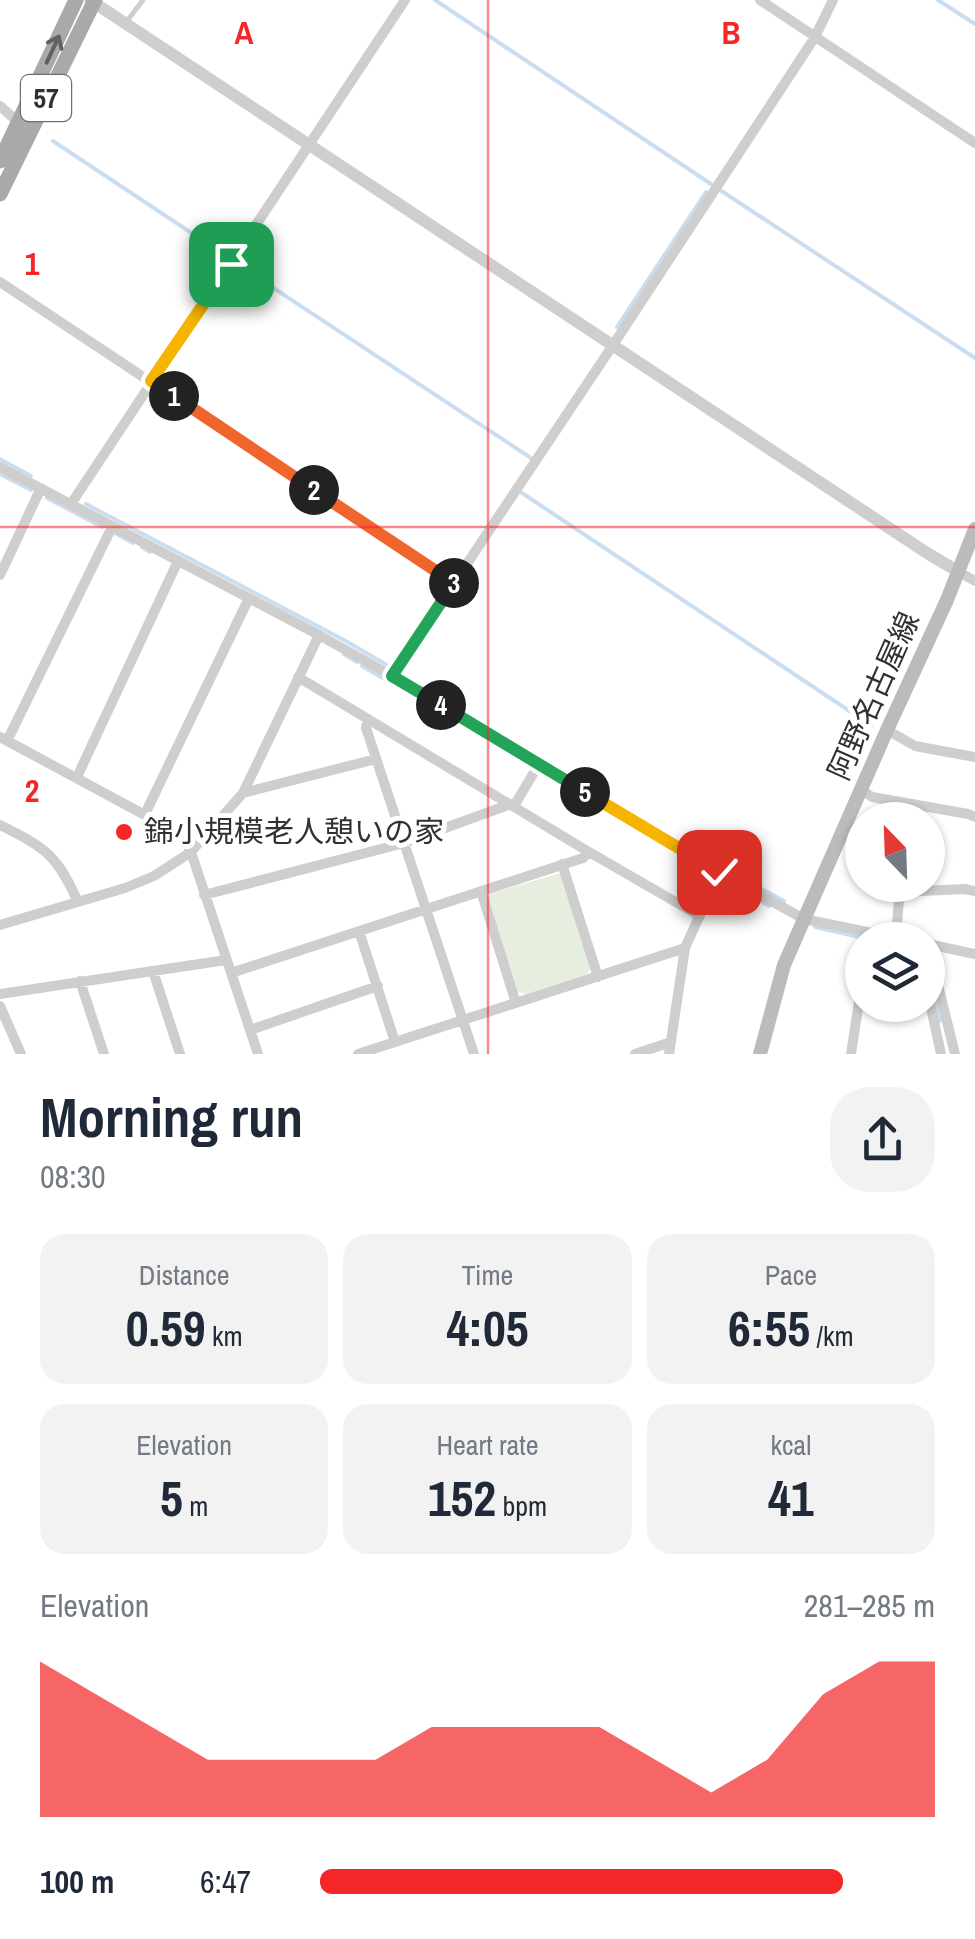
<!DOCTYPE html>
<meta charset="utf-8">
<style>
body{margin:0;font-family:"Archivo Narrow","Noto Sans JP",sans-serif;background:#f2f2f3;color:#1f2937;height:100vh;display:flex;flex-direction:column;font-size:38px;white-space:nowrap}
*{box-sizing:border-box;margin:0}
p{font-size:32px;color:#747a83}
.icon{flex:none;width:55px;height:55px;fill:none;stroke:currentColor;stroke-width:2;stroke-linecap:round;stroke-linejoin:round}
.map{position:relative;height:1054px;overflow:hidden}
.side{display:flex;flex-direction:column;background:#fff;flex:1}
.side>*{flex:none}
.needle{width:65px;rotate:337deg}
.tools{position:absolute;left:845px;top:802px;display:grid;gap:20px}
.tools a{display:grid;place-items:center;width:100px;height:100px;border-radius:50%;background:#fff;box-shadow:0 2px 8px #0004;font-size:50px}
.pin{position:absolute;display:grid;place-items:center;width:85px;height:85px;color:#fff;margin:-42px;border-radius:20px;box-shadow:0 5px 15px #0006}
.km{position:absolute;width:50px;height:50px;margin:-25px;border-radius:50%;background:#222;color:#fff;font-size:28px;line-height:50px;text-align:center}
.round{display:grid;place-items:center;flex:none;width:105px;height:105px;border-radius:40px;background:#f2f2f3}
.summary{display:flex;align-items:center;justify-content:space-between;height:170px;padding:0 40px}
h1{font-size:55px;font-weight:800;line-height:75px}
.figures{display:grid;grid-template-columns:repeat(3,1fr);gap:15px;height:170px;padding:10px 40px}
.figures div{display:grid;align-content:center;border-radius:25px;background:#f2f2f3;text-align:center}
.figures b{font-size:50px;font-weight:800}
.figures small{font-size:28px;font-weight:400}
.figures p{font-size:28px}
.chart{height:280px;padding:20px 40px}
.chart p{display:flex;justify-content:space-between}
.chart svg{width:100%;height:180px;margin-top:10px;fill:#f52628;opacity:.7}
ul{padding:0 40px;list-style:none;font-size:32px}
li{display:grid;grid-template-columns:160px 120px 1fr;align-items:center;height:75px}
li i{height:25px;border-radius:12px;background:#f52628}
.map>svg:first-child{display:block}
.green{fill:#e6efdf}
.lines{fill:none;stroke-linecap:round;stroke-linejoin:round}
.stream{stroke:#cadef0;stroke-width:4}
.service{stroke:#cecece;stroke-width:5}
.minor{stroke:#cecece;stroke-width:10}
.tertiary{stroke:#cecece;stroke-width:12}
.secondary{stroke:#bbb;stroke-width:14}
.primary{stroke:#a9a9a9;stroke-width:15}
.oneway{stroke:#616161}
.split-1-casing{stroke:#fff;stroke-width:20}
.split-2-casing{stroke:#fff;stroke-width:20}
.split-3-casing{stroke:#fff;stroke-width:20}
.split-4-casing{stroke:#fff;stroke-width:20}
.split-5-casing{stroke:#fff;stroke-width:20}
.split-6-casing{stroke:#fff;stroke-width:20}
.split-1{stroke:#f5b400;stroke-width:12}
.split-2{stroke:#f0652b;stroke-width:12}
.split-3{stroke:#f0652b;stroke-width:12}
.split-4{stroke:#22a559;stroke-width:12}
.split-5{stroke:#22a559;stroke-width:12}
.split-6{stroke:#f5b400;stroke-width:12}
.grid{fill:none;stroke:#f52628;stroke-width:2.5;stroke-opacity:0.55}
.poi-dot{fill:#f52628;stroke:#fff;stroke-width:4}
.labels{text-anchor:middle;stroke-width:10;stroke-linejoin:round;paint-order:stroke}
.shield{fill:#fff;stroke:#6f6f6f;stroke-width:2.5}
.shield-label{font-size:28px;font-weight:bold;fill:#313131}
.street-label{font-size:30px;fill:#313131;stroke:#fff}
.poi-label{font-size:30px;fill:#313131;stroke:#fff;text-anchor:start}
.grid-label{font-size:32px;text-anchor:middle;font-weight:bold;fill:#f52628;stroke:#fff;stroke-width:10;stroke-linejoin:round;paint-order:stroke}
</style>
<div class="map">
<svg width="975" height="1054" viewBox="0 0 975 1054">
<rect width="100%" height="100%" fill="#fff"/>
<path class="green" d="M561,873L590,969L587,974L526,994L518,992L488,898L491,893Z"/>
<g class="lines">
<path class="stream" d="M435,0L711,184
M938,0L975,24
M53,141L226,256
M720,190L975,358
M237,264L531,458
M617,327L706,192
M0,459L31,476
M0,474L31,490
M522,493L872,726
M47,498L102,527
M86,504L344,640L392,668
M115,533L133,543
M142,547L150,552
M344,654L357,662
M362,666L420,700
M405,677L481,723
M429,705L445,714
M457,722L482,736
M488,727L569,776
M576,779L658,828
M665,832L744,879
M751,883L784,901
M754,897L769,906
M815,927L863,938
M930,972L940,1021"/>
<path class="service" d="M127,21L143,0"/>
<path class="minor" d="M760,0L975,143
M0,106L18,122
M0,282L454,583
M0,467L319,635L392,676L690,856L804,919L906,940
M71,504L405,0
M959,572L975,581
M0,575L41,488
M392,676L613,345L815,37L833,0
M298,677L589,852L700,916
M368,719L366,728L474,1054
M887,730L915,746L975,757
M0,737L182,835L191,852L258,1054
M7,741L112,527
M77,777L178,561
M862,790L872,797L968,814L975,817
M243,793L376,759
M514,806L539,764
M145,814L249,598
M906,820L907,804
M0,825C46,848 57,855 78,902
M562,864L598,977
M481,891L516,1003
M899,892L965,889L975,891
M204,895L404,843L511,804
M0,925L125,888L154,876L191,852L243,793L319,635
M359,931L395,1042
M896,938L900,885
M928,944L975,954
M928,945L955,1054
M153,971L180,1054
M231,973L583,858L589,852
M80,981L104,1054
M0,994L226,960
M928,994L941,1054
M0,1006L21,1054
M250,1030L378,986
M358,1054L685,948
M635,1054L671,1042
M669,1054L685,948L719,872
M851,1054L862,982"/>
<path class="tertiary" d="M90,0L927,553L959,572"/>
<path class="secondary" d="M760,1054L784,965L887,730L947,600L975,529"/>
<path class="primary" d="M0,161L76,0
M0,194L95,0"/>
</g>
<defs><path id="oneway-shaft" d="M-6 0H5M1.5-3L5.5 0L1.5 3" fill="none" stroke-width="1.6" stroke-linecap="round" stroke-linejoin="round" transform="scale(2.5)"/></defs>
<use class="oneway" href="#oneway-shaft" transform="translate(53 49) rotate(-65)"/>
<g class="lines">
<defs>
<path id="split-1" d="M174,396L151,381L231,264"/>
<path id="split-2" d="M174,396L314,490"/>
<path id="split-3" d="M314,490L454,583"/>
<path id="split-4" d="M441,705L392,676L454,583"/>
<path id="split-5" d="M441,705L585,792"/>
<path id="split-6" d="M585,792L719,872"/>
</defs>
<use href="#split-1" class="split-1-casing"/>
<use href="#split-2" class="split-2-casing"/>
<use href="#split-3" class="split-3-casing"/>
<use href="#split-4" class="split-4-casing"/>
<use href="#split-5" class="split-5-casing"/>
<use href="#split-6" class="split-6-casing"/>
<use href="#split-1" class="split-1"/>
<use href="#split-2" class="split-2"/>
<use href="#split-3" class="split-3"/>
<use href="#split-4" class="split-4"/>
<use href="#split-5" class="split-5"/>
<use href="#split-6" class="split-6"/>
</g>
<path class="grid" d="M488,0V1054M0,527H975"/>
<circle class="poi-dot" cx="124" cy="832" r="10"/>
<g class="labels">
<rect class="shield" x="21" y="75" width="50" height="46" rx="8"/>
<g class="shield-label">
<text x="46" y="108">57</text>
</g>
<g class="street-label">
<text transform="translate(874 696) rotate(-66)" y="10">阿野名古屋線</text>
</g>
<g class="poi-label">
<text x="144" y="842">錦小規模老人憩いの家</text>
</g>
</g>
<g class="grid-label">
<text x="244" y="44">A</text>
<text x="731" y="44">B</text>
<text x="32" y="275">1</text>
<text x="32" y="802">2</text>
</g>
</svg>
<div class="tools">
<a><svg class="needle" viewBox="-14 -14 28 28"><path d="M0-13l5 13h-10z" fill="#e53935"/><path d="M0 13l5-13h-10z" fill="#747a83"/></svg></a>
<a><svg class="icon" aria-label="layers" viewBox="0 0 24 24"><path d="M12 4l9 5-9 5-9-5zM3 14l9 5 9-5"/></svg></a>
</div>
<div class="pin" style="left:231px;top:264px;background:#1e9e55"><svg class="icon" aria-label="arrive" viewBox="0 0 24 24"><path d="M6 21V4h12l-3 4 3 4H6"/></svg></div>
<div class="pin" style="left:719px;top:872px;background:#d93025"><svg class="icon" aria-label="check" viewBox="0 0 24 24"><path d="M5 12l5 5 9-10"/></svg></div>
<b class="km" style="left:174px;top:396px">1</b>
<b class="km" style="left:314px;top:490px">2</b>
<b class="km" style="left:454px;top:583px">3</b>
<b class="km" style="left:441px;top:705px">4</b>
<b class="km" style="left:585px;top:792px">5</b>
</div>
<section class="side">
<div class="summary"><div><h1>Morning run</h1><p>08:30</p></div><a class="round"><svg class="icon" aria-label="share" viewBox="0 0 24 24"><path d="M12 15V3M7 8l5-5 5 5M5 13v7h14v-7"/></svg></a></div>
<div class="figures">
<div><p>Distance</p><b>0.59<small> km</small></b></div>
<div><p>Time</p><b>4:05</b></div>
<div><p>Pace</p><b>6:55<small> /km</small></b></div>
</div>
<div class="figures">
<div><p>Elevation</p><b>5<small> m</small></b></div>
<div><p>Heart rate</p><b>152<small> bpm</small></b></div>
<div><p>kcal</p><b>41</b></div>
</div>
<div class="chart"><p><span>Elevation</span>281–285 m</p>
<svg viewBox="0 0 160 44" preserveAspectRatio="none"><path d="M0 44V6L10 14L20 22L30 30L40 30L50 30L60 30L70 22L80 22L90 22L100 22L110 30L120 38L130 30L140 14L150 6L160 6V44z"/></svg>
</div>
<ul>
<li><b>100 m</b>6:47<i style="width:85%"></i></li>
</ul>
</section>
